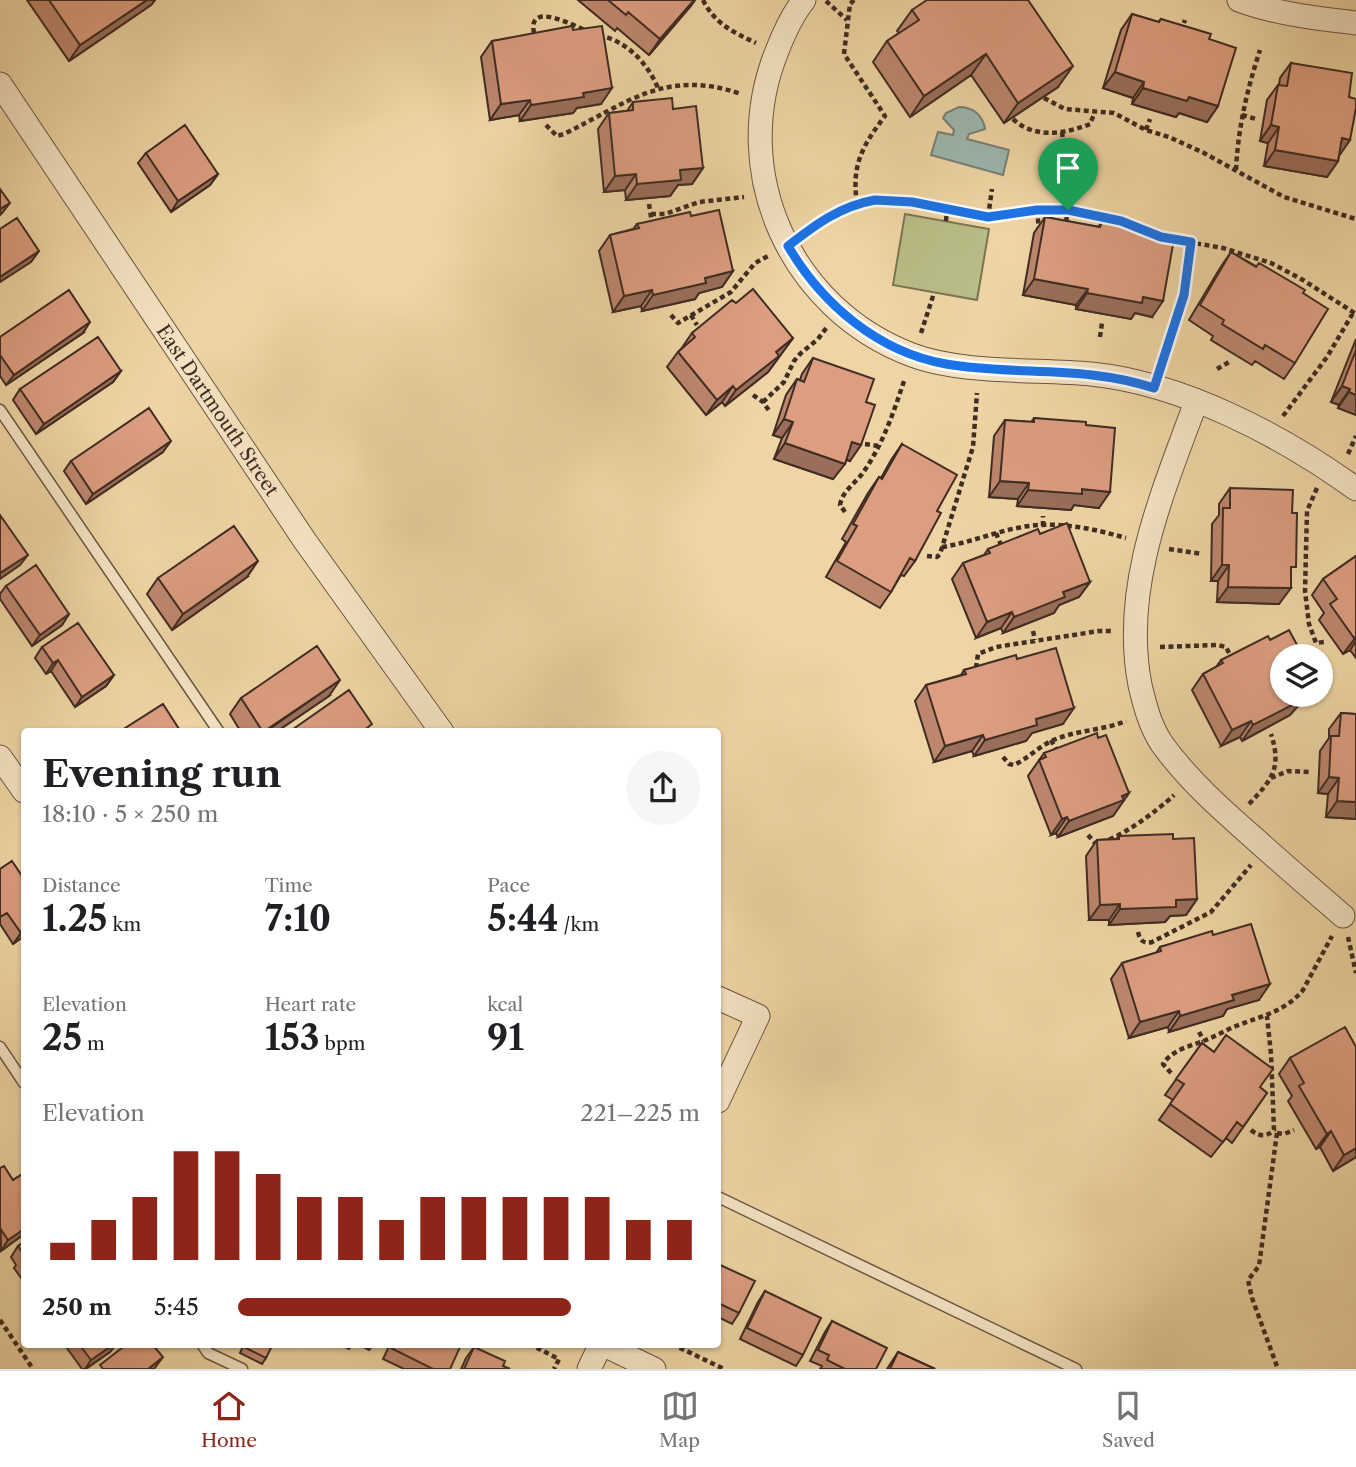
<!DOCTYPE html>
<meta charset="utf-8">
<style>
body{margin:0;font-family:"Libre Caslon Text",serif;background:#f6f6f6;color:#202124;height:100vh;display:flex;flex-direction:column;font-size:26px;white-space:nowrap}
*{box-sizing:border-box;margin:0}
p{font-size:23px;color:#757577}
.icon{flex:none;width:38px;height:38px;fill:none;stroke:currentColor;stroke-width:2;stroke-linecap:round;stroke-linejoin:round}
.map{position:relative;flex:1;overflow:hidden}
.details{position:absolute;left:21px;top:728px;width:700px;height:620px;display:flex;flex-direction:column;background:#fff;border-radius:7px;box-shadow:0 2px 5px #0004}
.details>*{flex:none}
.tools{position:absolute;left:1270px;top:644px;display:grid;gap:14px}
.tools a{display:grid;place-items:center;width:63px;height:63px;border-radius:50%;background:#fff;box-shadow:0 2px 5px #0004;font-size:35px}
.pin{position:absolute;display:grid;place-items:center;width:60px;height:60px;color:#fff;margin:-72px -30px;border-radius:50% 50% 50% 0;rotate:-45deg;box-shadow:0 0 7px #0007}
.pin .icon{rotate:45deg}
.round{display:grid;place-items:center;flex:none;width:74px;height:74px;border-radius:37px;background:#f6f6f6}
.headline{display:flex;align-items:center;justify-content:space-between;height:119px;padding:0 21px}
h1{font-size:38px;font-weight:700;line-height:52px}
.metrics{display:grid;grid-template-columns:repeat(3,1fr);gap:10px;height:119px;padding:7px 21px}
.metrics div{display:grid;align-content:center}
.metrics b{font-size:35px;font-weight:700}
.metrics small{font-size:19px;font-weight:400}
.metrics p{font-size:19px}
.chart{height:196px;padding:14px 21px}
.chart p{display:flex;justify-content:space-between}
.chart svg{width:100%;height:126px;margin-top:7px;stroke:#8f2418;stroke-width:6}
ul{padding:0 21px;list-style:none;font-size:23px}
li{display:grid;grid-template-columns:112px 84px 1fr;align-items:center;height:52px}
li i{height:18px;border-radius:9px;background:#8f2418}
.menu{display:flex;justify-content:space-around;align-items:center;height:98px;border-top:2px solid #e0e0e0;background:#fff;font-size:19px;color:#757577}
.menu a{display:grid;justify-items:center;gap:4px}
.menu .active{color:#8f2418}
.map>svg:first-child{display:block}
.green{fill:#b9bd87;stroke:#7c7454;stroke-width:2}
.water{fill:#9cb7af;stroke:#777f77;stroke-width:2}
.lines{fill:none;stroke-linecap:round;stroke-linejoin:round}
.service-casing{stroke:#6b5643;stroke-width:13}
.minor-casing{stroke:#6b5643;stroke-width:25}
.path{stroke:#3f2c22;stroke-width:4.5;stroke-dasharray:5 3.5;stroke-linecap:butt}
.service{stroke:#f5e4c4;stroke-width:10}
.minor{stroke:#f5e4c4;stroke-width:23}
.wall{fill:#bd876e;stroke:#3f2c22;stroke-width:2}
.shaded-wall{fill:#9a6e5a;stroke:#3f2c22;stroke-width:2}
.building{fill:#dc9d80;stroke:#3f2c22;stroke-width:2}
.route-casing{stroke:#fff;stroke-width:14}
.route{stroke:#1a73e8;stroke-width:9}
.labels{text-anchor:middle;stroke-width:6;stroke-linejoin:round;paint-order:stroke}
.street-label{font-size:19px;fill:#3f2c22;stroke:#f5e4c4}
</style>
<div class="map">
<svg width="1356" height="1369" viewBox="0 0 1356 1369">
<rect width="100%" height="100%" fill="#efd5a5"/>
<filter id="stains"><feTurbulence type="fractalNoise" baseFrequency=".00286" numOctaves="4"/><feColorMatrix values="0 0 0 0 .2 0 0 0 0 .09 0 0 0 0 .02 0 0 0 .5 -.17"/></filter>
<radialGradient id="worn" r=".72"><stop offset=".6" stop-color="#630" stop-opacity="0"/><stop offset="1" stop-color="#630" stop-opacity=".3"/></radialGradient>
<path class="green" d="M905,214L989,229L977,300L893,285Z"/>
<path class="water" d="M959,107C973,107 983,115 985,129L969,134L967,139L1009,150L1003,175L931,155L938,132L953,135L954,130L943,118L946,113Z"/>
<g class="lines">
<defs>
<path id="service" d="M0,410L219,732
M0,1047L24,1083
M718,1197L1076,1369
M202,1344L208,1353L242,1369"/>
<path id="minor" d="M804,0C792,15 784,33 777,51C728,172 790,309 912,355C962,374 1037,369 1091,374C1182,383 1283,436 1356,489
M1239,0C1276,14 1316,18 1356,23
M0,84L305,541L442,732
M1196,402C1163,492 1121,587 1140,685C1145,706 1150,726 1162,744C1188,780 1222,810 1255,839C1284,865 1313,890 1343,916
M0,757L24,791
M718,998L758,1016L718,1101
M602,1344L654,1369
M589,1369L601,1344"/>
</defs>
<use href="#service" class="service-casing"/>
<use href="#minor" class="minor-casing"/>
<path class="path" d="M703,0C715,24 733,32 756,43
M854,0L850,4L844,54L885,116C863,145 851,165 857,203
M826,1L847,20
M1181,31L1185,20
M534,33C527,0 574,26 587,31
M599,35C626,41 647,62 658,88
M1044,98L1065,109L1114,113L1146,130L1169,137L1204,153L1284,197L1356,219
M1242,115L1256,119
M1013,119C1034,139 1065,134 1090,124L1095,112
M546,125L557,136L564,134C627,103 666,68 741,94
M1146,130L1150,119
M1062,132L1069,190L1066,225
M1067,165L1086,162
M1236,170C1238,128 1247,90 1260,50
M649,204L652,223
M1037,210L1039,230
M651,214H665L699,202L744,197
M988,217L992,189
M946,221L947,210
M808,231C883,176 908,211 986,217C1009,219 1032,208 1055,209C1093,209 1128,225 1163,237
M1171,239L1223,248L1271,263L1303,280L1356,314
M671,315L678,323L731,292L755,263L768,256
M691,315L697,325
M921,333L934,293
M1100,337L1102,323
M1161,366L1184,295L1191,242
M1217,369L1229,362
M753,395L763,402L770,412
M763,402L784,382L794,361L800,354L818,339L827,327
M1283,416L1327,357L1353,313
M865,444L879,446
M1348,454L1356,436
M1317,488L1307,511L1305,591L1309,624L1316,643L1324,642
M845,512L840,505C842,492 854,484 862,474C883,445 894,411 905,378
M1043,526V516
M996,533L1001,545
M942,547C968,543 992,533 1017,528C1054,520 1091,528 1126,538
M1169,549L1202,554
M927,556L937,557L940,554L973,447L977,393
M1033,631L1035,640
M1160,647L1218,645L1226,647L1229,653
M976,668L978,654L996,647L1099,631H1113
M1051,740L1056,749
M1003,757L1009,764L1014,765C1029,758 1040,745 1056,739C1079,730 1104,730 1126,721
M1271,778L1288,771L1311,772
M1249,804C1272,780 1282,768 1271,734
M1088,835L1095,843C1113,844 1160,809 1174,795
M1138,932C1140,941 1144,944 1152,942L1211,912L1251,865
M1348,937L1356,973
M1199,1032L1204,1041
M1171,1073L1163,1064C1173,1049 1191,1046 1206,1040C1216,1036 1226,1030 1236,1026C1261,1016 1285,1012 1303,990L1332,936
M1251,1130C1259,1137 1267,1137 1274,1130L1271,1054L1267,1016
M1277,1133L1259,1266L1248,1280L1252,1298L1278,1369
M1277,1133L1284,1134L1294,1130
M0,1320L33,1369
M529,1344L559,1359L554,1369
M672,1344L724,1369"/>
<use href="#service" class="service"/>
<use href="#minor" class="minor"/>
</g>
<path class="wall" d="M27,0H155L151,5L69,61Z
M578,0H695L649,55L617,28L615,31Z
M912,10L1058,87L1004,123L971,75L910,117L873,62L887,41L899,33L897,31Z
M1132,14L1158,22L1161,19L1209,39L1218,106L1207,122L1179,113L1176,117L1132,104L1133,98L1103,88L1121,30Z
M573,30L601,104L577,108L573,113L520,121L519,115L490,120L481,57L492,41Z
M1291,63L1339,156L1338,161L1327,177L1264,166L1268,143L1260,141L1267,100L1278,85H1279L1280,78Z
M633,102L673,109L703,168L692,184L678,185L670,196L626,200L625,190L604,192L598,129L609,113L627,111Z
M146,153L218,174L210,185L171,212L138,163Z
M691,216L733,271L722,287L699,293L695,299L642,311L641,306L613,312L599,251L610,235L633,229L637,224Z
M1045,217L1098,227L1102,222L1152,317L1135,313L1131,319L1076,309V305L1023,295L1034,233Z
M1231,252L1303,293L1295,363L1284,379L1255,361L1252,365L1211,340L1213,336L1189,320L1220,268Z
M736,303L793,338L768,372L725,406L722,402L706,415L667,367L678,352L681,349L692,333Z
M83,333L6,385L0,376V337Z
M1356,339V415L1338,408L1339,405L1331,402Z
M813,358L866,402L850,461L846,460L833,479L774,459L782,438L773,435L786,395L797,379L800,380L802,374Z
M121,371L113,382L36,434L13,400L20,389Z
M1034,418L1086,425L1099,508L1074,505L1071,510L1017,506L1018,499L989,497L994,436L1005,420L1031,422Z
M902,444L937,511L915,561L904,576L901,575L891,592L880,608L826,577L846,542L842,539L868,493L879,477L881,478L891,460Z
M163,452L86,504L64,471L71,461Z
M1230,488L1291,574L1279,604L1217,602L1218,581H1211L1212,524L1219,515V504Z
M1040,534L1090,582L1079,597L1059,605L1054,613L1003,633L1001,628L976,638L952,579L963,563L984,555L988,549Z
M1356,556V658L1350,650L1343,654L1319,620L1324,613L1312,595L1323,579Z
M247,577L172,630L147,594L158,578Z
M6,586L69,614L62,625L32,646L0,599V594Z
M42,647L114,675L106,686L75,707L51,671L46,674L35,658Z
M1017,659L1063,724L1032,733L1026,741L974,756L972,751L934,762L915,701L926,685L961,675L964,670Z
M1221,660L1283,695H1311L1307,701L1297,707L1290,715L1242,741L1240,737L1221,746L1192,690L1203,674L1216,667Z
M329,696L276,732H241L230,714L241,698Z
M1341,713L1356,714V819L1326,817L1328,794L1318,793L1320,751L1329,738V729Z
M1098,738L1129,793L1113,816L1058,837L1056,833L1051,835L1028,776L1044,753Z
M1119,836L1173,839L1197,899L1186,915L1170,916L1165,922L1109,925V920H1089L1086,856L1097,840L1116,839Z
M0,869L24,936L13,944L0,924Z
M1213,935L1259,1000L1227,1009L1223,1016L1169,1032L1168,1027L1129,1038L1111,979L1122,963L1156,953L1160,947Z
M1202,1043L1267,1093L1232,1143L1226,1138L1211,1157L1159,1120L1173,1100L1165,1095Z
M1356,1047V1157L1333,1171L1320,1147L1316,1149L1288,1101L1292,1096L1279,1074L1290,1058Z
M0,1168L13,1180L24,1173V1234L1,1251Z
M24,1242V1282L14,1268L16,1265L11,1257L18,1246Z
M718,1264L739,1313L732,1324L718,1317Z
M765,1291L803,1355L796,1366L740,1339L758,1302Z
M832,1321L876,1369H820L822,1366L810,1361L825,1332Z
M64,1344H116L110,1352L86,1369H82Z
M244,1344H263L266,1358L262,1364L240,1353Z
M339,1344H353L349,1349Z
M358,1344H374L369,1350Z
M390,1344H459L450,1369H404L383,1359Z
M474,1347L503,1366L510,1369H461L466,1358Z
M898,1352L935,1369H887Z"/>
<path class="shaded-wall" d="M147,0H155L151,5L69,61L80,45Z
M694,0H695L691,6L649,55L660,39Z
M986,54L971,75L910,117L924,96Z
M1073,66L1058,87L1004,123L1018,103Z
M1115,72L1144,82L1133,98L1103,88Z
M612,88L601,104L577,108L573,113L520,121L531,105L583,93Z
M1143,88L1189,97L1218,106L1207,122L1179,113L1176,117L1132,104Z
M530,100L519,115L490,120L501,104Z
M1271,125L1279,127L1268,143L1260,141Z
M1342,138L1350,140L1339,156L1330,154Z
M1275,150L1338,161L1327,177L1264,166Z
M703,168L692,184L678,185L670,196L626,200L637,184L680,170Z
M218,174L210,185L171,212L178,201Z
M636,174L625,190L604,192L615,176Z
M10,203L2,213L0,215V209Z
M39,251L31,262L0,282V277Z
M733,271L722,287L699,293L695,299L642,311L653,295L705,278Z
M1034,279L1088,289L1076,305L1023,295Z
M652,290L641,306L613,312L624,296Z
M1087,293L1143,297L1163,301L1152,317L1135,313L1131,319L1076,309Z
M90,322L83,333L6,385L14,375Z
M793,338L768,372L725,406L736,390L776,352Z
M121,371L113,382L36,434L44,424Z
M733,386L722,402L706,415L717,400Z
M1342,386L1350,389L1339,405L1331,402Z
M1349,392L1356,395V415L1338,408Z
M784,419L793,422L782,438L773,435Z
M171,441L163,452L86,504L93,494Z
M852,442L861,445L850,461L841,458Z
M785,443L845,464L833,479L774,459Z
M1000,481L1029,483L1018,499L989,497Z
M1082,489L1110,492L1099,508L1074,505L1071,510L1017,506L1028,490Z
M28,555L20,565L0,579V573Z
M258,561L247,577L172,630L183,614Z
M1222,565H1229L1218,581H1211Z
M1090,582L1079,597L1059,605L1054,613L1003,633L1014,617L1063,592Z
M1228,587L1291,588L1279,604L1217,602Z
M1012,612L1001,628L976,638L987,622Z
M69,614L62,625L32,646L40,635Z
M1356,637V641L1350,650L1343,654Z
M58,660L51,671L46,674L53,663Z
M114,675L106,686L75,707L82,697Z
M340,680L329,696L276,732H265Z
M1300,695H1311L1307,701L1297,707L1290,715L1242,741L1253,725Z
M1074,708L1063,724L1032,733L1026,741L974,756L985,740L1036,719Z
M1251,721L1240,737L1221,746L1232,730Z
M983,735L972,751L934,762L945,746Z
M1329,777L1339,778L1328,794L1318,793Z
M1129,793L1113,816L1058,837L1069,821Z
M1337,801L1356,802V819L1326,817Z
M1067,817L1056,833L1051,835L1062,819Z
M1197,899L1186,915L1170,916L1165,922L1109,925L1120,909L1176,900Z
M1120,904L1109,920H1089L1100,905Z
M24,931V936L13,944L21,933Z
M1270,984L1259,1000L1227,1009L1223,1016L1169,1032L1180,1016L1232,995Z
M1179,1011L1168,1027L1129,1038L1140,1022Z
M1331,1131L1320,1147L1316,1149L1327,1134Z
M1356,1148V1157L1333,1171L1344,1155Z
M24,1229V1234L1,1251L8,1240Z
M114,1344H116L110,1352L85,1369L91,1360Z
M163,1357L154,1369H148Z"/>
<path class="building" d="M49,0H147L80,45Z
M608,0H694L660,39L628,12L626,15Z
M927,0H1028L1073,66L1018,103L986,54L924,96L887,41L919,20L912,10Z
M1132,14L1159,22L1161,19L1211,34L1209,39L1236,48L1218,106L1189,97L1187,101L1143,88L1144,82L1115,72Z
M572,26L573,30L602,26L612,88L583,93L584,97L531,105L530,100L501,104L492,41Z
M1291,63L1352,73L1349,97L1356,99V108L1350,140L1342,138L1338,161L1275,150L1279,127L1271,125L1278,85L1287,86Z
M672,98L673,109L696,106L703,168L680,170L681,180L637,184L636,174L615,176L609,113L633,110V102Z
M185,125L218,174L178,201L146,153Z
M0,189L10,203L0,209Z
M719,210L733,271L705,278L706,283L653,295L652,290L624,296L610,235L639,228L637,224L690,212L691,216Z
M1045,217L1100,227L1102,222L1153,231V235L1174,239L1163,301L1143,297L1142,303L1087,293L1088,289L1034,279Z
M17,218L39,251L0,277V229Z
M1231,252L1256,267L1259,263L1305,290L1303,293L1328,309L1295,363L1265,345L1263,349L1222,324L1224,320L1200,305Z
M753,289L793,338L776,352L779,356L736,390L733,386L717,400L678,352L695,337L692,333L732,300L736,303Z
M69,290L90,322L14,375L0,355V337Z
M98,337L121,371L44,424L20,389Z
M1356,350V395L1349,392L1350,389L1342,386Z
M813,358L874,379L866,402L875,405L861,445L852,442L845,464L785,443L793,422L784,419L797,379L804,382Z
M149,408L171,441L93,494L71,461Z
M1034,418L1086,422V425L1115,428L1110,492L1082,489V494L1028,490L1029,483L1000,481L1005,420L1034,422Z
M902,444L957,475L937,511L941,513L915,561L910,558L891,592L837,561L857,526L853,524L879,477L882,479Z
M1230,488L1293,490L1292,513H1297L1296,567H1291V588L1228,587L1229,565H1222L1223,508H1230Z
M0,515L28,555L0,573Z
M1067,523L1090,582L1063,592L1065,597L1014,617L1012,612L987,622L963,563L990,553L988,549L1038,529L1040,534Z
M234,526L258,561L183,614L158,578Z
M1356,556V637L1354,638L1330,604L1337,599L1323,579Z
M36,565L69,614L40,635L6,586Z
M78,623L114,675L82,697L58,660L53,663L42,647Z
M1289,630L1303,656H1283V695H1300H1299L1302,700L1253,725L1251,721L1232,730L1203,674L1223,663L1221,660L1268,636L1270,640Z
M317,646L340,680L263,732L241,698Z
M1056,648L1074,708L1036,719L1037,725L985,740L983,735L945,746L926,685L966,674L964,670L1016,655L1017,659Z
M349,690L372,724L362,732H289Z
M163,704L181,732H119Z
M1341,713L1356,714V802L1337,801L1339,778L1329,777L1331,736H1339Z
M1097,733L1098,738L1106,735L1129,793L1122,796L1124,800L1069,821L1067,817L1062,819L1039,760L1046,757L1044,753Z
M1173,834V839L1194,838L1197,899L1176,900V907L1120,909V904L1100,905L1097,840L1119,839V836Z
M12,861L24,879V931L21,933L7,913L0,917V869Z
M1251,924L1270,984L1232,995L1234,1000L1180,1016L1179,1011L1140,1022L1122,963L1161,951L1160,947L1212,931L1213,935Z
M1345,1027L1356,1047V1148L1344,1155L1331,1131L1327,1134L1299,1086L1304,1083L1290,1058Z
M1226,1035L1273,1069L1260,1087L1267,1093L1243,1127L1237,1122L1223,1142L1170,1104L1184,1084L1176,1079L1202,1043L1214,1052Z
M4,1166L13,1180L24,1173V1229L8,1240L0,1228V1168Z
M24,1242V1255L18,1246Z
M718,1264L755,1281L739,1313L718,1303Z
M765,1291L821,1318L803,1355L747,1328Z
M832,1321L887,1348L876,1369H845L827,1360L829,1355L818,1350Z
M79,1344H114L91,1360Z
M127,1344H152L163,1357L148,1369H103L100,1365Z
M246,1344H263L271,1348L266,1358L244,1347Z
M393,1344H459L461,1345L450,1369H433L391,1348Z
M474,1347L505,1361L503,1366L510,1369H464Z
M898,1352L935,1369H890Z"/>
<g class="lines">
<defs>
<path id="route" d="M875,200L912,202L988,217L1037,210H1068L1121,221L1161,237L1191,242L1184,295L1154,388C1084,365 1016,376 946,364C878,352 822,304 788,246C815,225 840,206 875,200Z"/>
</defs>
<use href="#route" class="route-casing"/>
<use href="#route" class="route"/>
</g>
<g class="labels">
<g class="street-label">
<text transform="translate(218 410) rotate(56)" y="7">East Dartmouth Street</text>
</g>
</g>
<rect width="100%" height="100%" filter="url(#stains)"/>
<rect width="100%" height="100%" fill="url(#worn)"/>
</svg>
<div class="tools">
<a><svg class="icon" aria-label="layers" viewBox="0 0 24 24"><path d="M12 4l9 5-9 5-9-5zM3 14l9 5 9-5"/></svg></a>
</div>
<div class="pin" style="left:1068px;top:210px;background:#1e9e55"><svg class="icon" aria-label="arrive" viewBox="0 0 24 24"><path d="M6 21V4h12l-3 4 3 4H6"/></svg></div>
<section class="details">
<div class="headline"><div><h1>Evening run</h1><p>18:10 · 5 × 250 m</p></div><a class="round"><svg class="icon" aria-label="share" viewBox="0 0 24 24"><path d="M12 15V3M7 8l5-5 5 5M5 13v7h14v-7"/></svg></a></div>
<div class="metrics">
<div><p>Distance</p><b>1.25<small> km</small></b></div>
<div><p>Time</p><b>7:10</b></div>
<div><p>Pace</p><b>5:44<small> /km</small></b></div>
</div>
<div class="metrics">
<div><p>Elevation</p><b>25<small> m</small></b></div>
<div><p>Heart rate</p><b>153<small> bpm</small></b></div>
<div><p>kcal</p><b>91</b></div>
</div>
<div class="chart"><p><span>Elevation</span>221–225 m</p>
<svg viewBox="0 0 160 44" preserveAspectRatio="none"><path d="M5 44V38M15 44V30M25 44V22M35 44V6M45 44V6M55 44V14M65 44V22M75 44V22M85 44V30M95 44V22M105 44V22M115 44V22M125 44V22M135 44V22M145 44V30M155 44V30"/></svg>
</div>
<ul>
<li><b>250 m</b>5:45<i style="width:72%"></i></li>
</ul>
</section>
</div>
<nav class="menu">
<a class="active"><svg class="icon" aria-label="home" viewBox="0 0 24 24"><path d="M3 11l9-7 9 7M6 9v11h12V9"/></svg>Home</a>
<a><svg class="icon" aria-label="map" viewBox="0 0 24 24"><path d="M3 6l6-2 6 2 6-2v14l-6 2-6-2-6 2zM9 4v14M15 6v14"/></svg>Map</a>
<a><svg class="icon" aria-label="saved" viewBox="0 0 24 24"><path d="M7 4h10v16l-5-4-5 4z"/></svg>Saved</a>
</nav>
